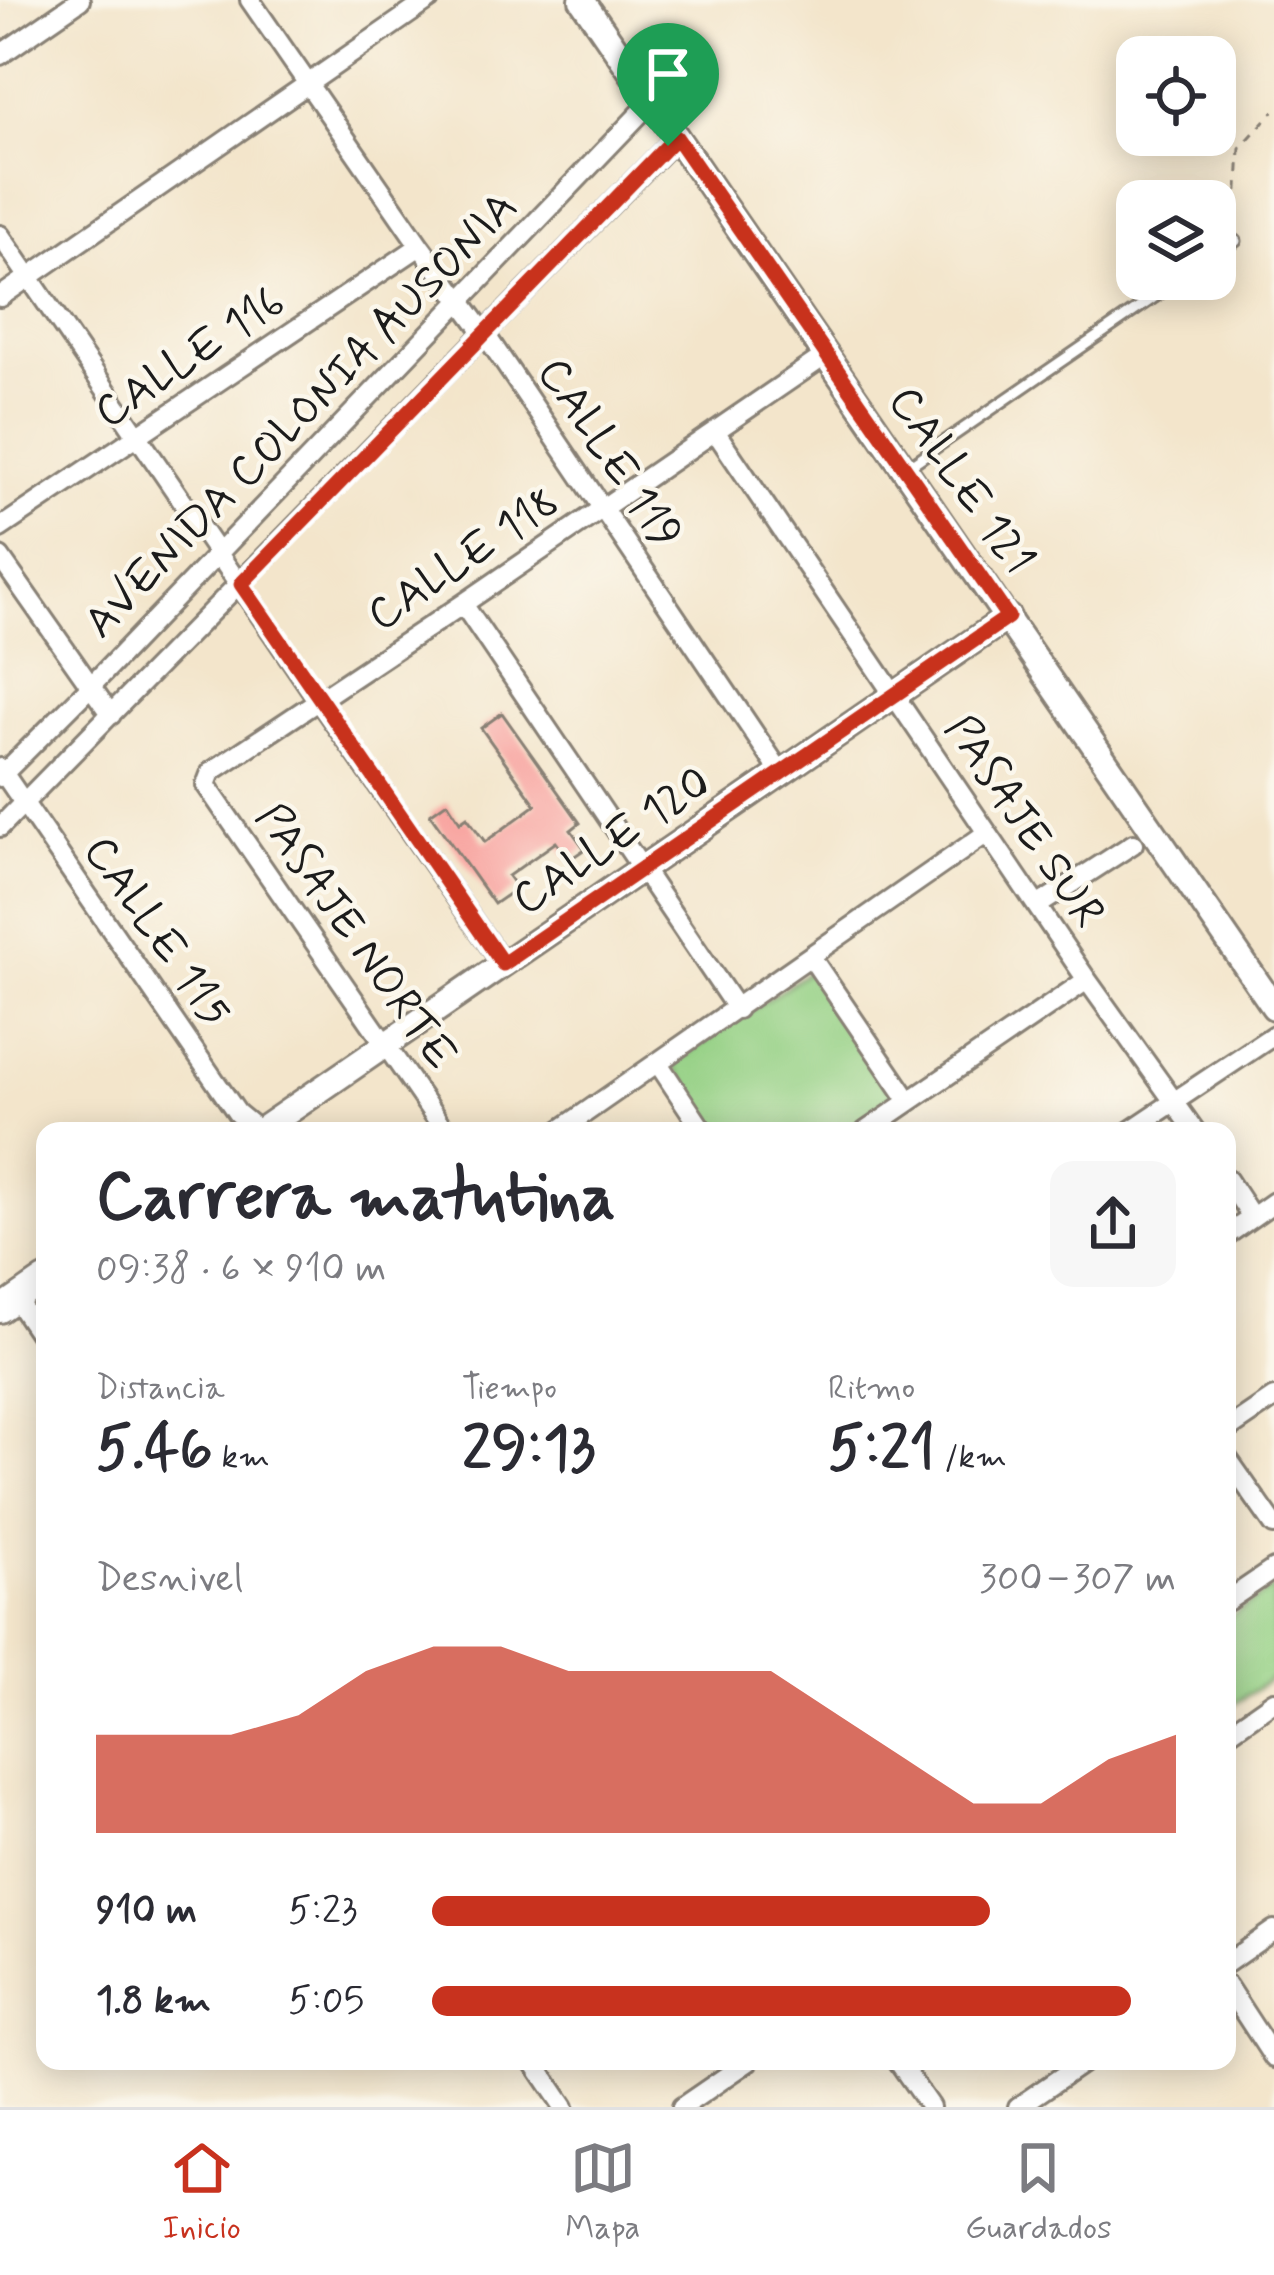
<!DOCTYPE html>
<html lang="es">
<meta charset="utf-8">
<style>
body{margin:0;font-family:Mynerve,sans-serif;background:#f7f7f7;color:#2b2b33;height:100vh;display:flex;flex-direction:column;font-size:45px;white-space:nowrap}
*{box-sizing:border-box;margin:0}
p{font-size:39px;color:#7c7c81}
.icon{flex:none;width:66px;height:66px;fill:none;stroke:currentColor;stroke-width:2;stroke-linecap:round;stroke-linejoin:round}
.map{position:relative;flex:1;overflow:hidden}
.panel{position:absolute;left:36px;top:1122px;width:1200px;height:948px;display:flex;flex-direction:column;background:#fff;border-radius:24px;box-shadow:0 6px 30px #0003}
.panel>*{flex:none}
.buttons{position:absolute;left:1116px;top:36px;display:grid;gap:24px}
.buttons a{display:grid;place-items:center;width:120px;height:120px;border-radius:24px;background:#fff;box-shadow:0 6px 30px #0003;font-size:60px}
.pin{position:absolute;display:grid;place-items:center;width:102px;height:102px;color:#fff;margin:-123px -51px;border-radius:50% 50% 50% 0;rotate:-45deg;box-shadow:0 0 12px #0007}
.pin .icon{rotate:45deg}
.round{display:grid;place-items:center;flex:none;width:126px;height:126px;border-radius:24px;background:#f7f7f7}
.head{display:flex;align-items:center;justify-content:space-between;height:204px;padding:0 60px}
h1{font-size:66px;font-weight:700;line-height:90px}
.stats{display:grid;grid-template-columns:repeat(3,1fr);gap:18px;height:204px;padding:12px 60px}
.stats div{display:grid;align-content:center}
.stats b{font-size:60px;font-weight:700}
.stats small{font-size:33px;font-weight:400}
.stats p{font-size:33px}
.chart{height:336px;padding:24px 60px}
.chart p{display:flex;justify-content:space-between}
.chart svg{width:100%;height:216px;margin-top:12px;fill:#c8321e;opacity:.7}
ul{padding:0 60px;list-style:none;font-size:39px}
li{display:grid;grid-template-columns:192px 144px 1fr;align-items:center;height:90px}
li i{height:30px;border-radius:15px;background:#c8321e}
.dock{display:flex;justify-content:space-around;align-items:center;height:168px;border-top:3px solid #e1e1e2;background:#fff;font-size:33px;color:#7c7c81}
.dock a{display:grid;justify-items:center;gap:6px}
.dock .selected{color:#c8321e}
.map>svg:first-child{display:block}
.green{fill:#94d084;stroke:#587650;stroke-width:3}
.building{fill:#f8a39f}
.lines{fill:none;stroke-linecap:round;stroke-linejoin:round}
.service-casing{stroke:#888074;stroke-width:15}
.minor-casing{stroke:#888074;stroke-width:24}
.tertiary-casing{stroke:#888074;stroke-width:30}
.path{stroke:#888074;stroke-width:3;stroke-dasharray:9 9;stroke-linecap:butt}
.service{stroke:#fff;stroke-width:9}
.minor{stroke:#fff;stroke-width:18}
.tertiary{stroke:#fff;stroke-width:24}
.route-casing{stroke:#fff;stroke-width:24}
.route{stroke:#c8321e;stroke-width:15}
.labels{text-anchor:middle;stroke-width:9;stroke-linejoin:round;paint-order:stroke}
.street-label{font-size:45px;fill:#1c1c1c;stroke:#fbf7ec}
</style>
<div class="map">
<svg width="1274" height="2107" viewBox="0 0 1274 2107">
<rect width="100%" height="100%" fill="#fbf7ec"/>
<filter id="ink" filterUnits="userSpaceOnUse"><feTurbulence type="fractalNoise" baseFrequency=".00833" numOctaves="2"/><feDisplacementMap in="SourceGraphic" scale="24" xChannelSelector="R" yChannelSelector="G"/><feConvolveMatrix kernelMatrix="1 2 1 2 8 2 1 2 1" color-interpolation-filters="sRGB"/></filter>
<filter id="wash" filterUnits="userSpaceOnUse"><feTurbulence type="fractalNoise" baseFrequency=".004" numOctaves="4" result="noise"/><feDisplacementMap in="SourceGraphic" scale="48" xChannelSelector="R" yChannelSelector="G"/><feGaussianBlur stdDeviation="2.7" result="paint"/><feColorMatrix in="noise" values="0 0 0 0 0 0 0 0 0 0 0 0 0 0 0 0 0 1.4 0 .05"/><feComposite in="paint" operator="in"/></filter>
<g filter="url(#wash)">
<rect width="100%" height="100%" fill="#f3e5cb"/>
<path class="green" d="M809,971L897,1099L849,1131H718L672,1064Z
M1274,1587V1677L1227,1709V1619Z"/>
<g id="blocks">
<path class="building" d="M502,713L580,823L571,830L585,849L569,860L556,842L508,876L517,888L494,904L430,814L447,802L460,822L467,817L485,842L536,805L481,728Z"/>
</g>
</g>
<g filter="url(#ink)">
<use href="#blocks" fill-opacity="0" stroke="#888074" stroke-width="3"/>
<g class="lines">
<defs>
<path id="service" d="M1215,256L1236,241
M909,466L1181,279"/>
<path id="minor" d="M250,0L420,246L485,334L781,773
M0,55L80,0
M0,235L319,701L503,964
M0,297L429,0
M715,431L1087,980L1195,1131
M0,528L420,246
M0,557L111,715
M463,604L737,1009
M0,768L237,1113L259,1131
M0,777L92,685L652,101
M0,827L676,138
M1037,906L1133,844
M811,957L909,1101
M658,1063L703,1131
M445,1131L206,785L211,772L463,604L826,355
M559,1131L987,833
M866,1131L1087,980
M1130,1131L1274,1035
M1227,1179L1252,1217
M1227,1235L1274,1202
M16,1299L45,1342
M1227,1430L1274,1398
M1227,1458L1274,1525
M1227,1601L1274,1569
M1227,1734L1274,1701
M1227,1963L1274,1930
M1227,1986L1274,2058
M533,2061L564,2107
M898,2061L930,2107
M682,2107L749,2061
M1018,2107L1085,2061"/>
<path id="tertiary" d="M582,0L1274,1007
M260,1131L1008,617
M0,1310L45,1279"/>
</defs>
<use href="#service" class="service-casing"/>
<use href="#minor" class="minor-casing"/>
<use href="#tertiary" class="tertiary-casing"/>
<path class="path" d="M1236,227L1240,148L1274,111"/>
<use href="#service" class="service"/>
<use href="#minor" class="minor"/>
<use href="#tertiary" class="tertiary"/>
</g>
</g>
<g class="lines" filter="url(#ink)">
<defs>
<path id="route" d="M676,137L1008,617L503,964L241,584Z"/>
</defs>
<use href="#route" class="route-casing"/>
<use href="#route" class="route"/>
</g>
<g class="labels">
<g class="street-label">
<text transform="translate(188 355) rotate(-34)" y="16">CALLE 116</text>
<text transform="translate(299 413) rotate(-46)" y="16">AVENIDA COLONIA AUSONIA</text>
<text transform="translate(611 452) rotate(56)" y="16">CALLE 119</text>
<text transform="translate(963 479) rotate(55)" y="16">CALLE 121</text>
<text transform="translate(462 557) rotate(-34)" y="16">CALLE 118</text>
<text transform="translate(1026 820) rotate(56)" y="16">PASAJE SUR</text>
<text transform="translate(610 839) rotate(-34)" y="16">CALLE 120</text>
<text transform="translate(159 930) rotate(55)" y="16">CALLE 115</text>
<text transform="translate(358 935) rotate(55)" y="16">PASAJE NORTE</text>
</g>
</g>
</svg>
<div class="buttons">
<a><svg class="icon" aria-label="locate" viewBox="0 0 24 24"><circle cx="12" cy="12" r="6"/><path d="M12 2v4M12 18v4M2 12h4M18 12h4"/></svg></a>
<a><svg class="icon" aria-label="layers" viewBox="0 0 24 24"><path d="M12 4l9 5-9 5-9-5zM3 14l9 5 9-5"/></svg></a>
</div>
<div class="pin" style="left:668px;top:146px;background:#1e9e55"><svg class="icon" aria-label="arrive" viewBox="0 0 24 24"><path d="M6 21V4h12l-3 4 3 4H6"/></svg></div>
<section class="panel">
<div class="head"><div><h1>Carrera matutina</h1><p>09:38 · 6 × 910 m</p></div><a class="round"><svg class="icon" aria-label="share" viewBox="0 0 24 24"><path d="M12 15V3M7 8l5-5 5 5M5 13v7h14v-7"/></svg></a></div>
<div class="stats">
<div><p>Distancia</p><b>5.46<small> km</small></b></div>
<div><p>Tiempo</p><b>29:13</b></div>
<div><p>Ritmo</p><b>5:21<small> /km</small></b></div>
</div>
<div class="chart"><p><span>Desnivel</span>300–307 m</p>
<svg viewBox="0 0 160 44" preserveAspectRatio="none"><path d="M0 44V24L10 24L20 24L30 20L40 11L50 6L60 6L70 11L80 11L90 11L100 11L110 20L120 29L130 38L140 38L150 29L160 24V44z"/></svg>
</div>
<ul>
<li><b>910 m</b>5:23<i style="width:75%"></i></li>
<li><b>1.8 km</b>5:05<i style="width:94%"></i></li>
</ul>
</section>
</div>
<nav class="dock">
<a class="selected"><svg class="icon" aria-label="home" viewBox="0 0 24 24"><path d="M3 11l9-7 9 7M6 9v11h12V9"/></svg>Inicio</a>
<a><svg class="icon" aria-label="map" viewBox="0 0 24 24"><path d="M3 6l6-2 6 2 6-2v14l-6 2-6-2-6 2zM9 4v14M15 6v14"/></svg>Mapa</a>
<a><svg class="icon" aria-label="saved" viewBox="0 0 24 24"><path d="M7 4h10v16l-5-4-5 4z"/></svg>Guardados</a>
</nav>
